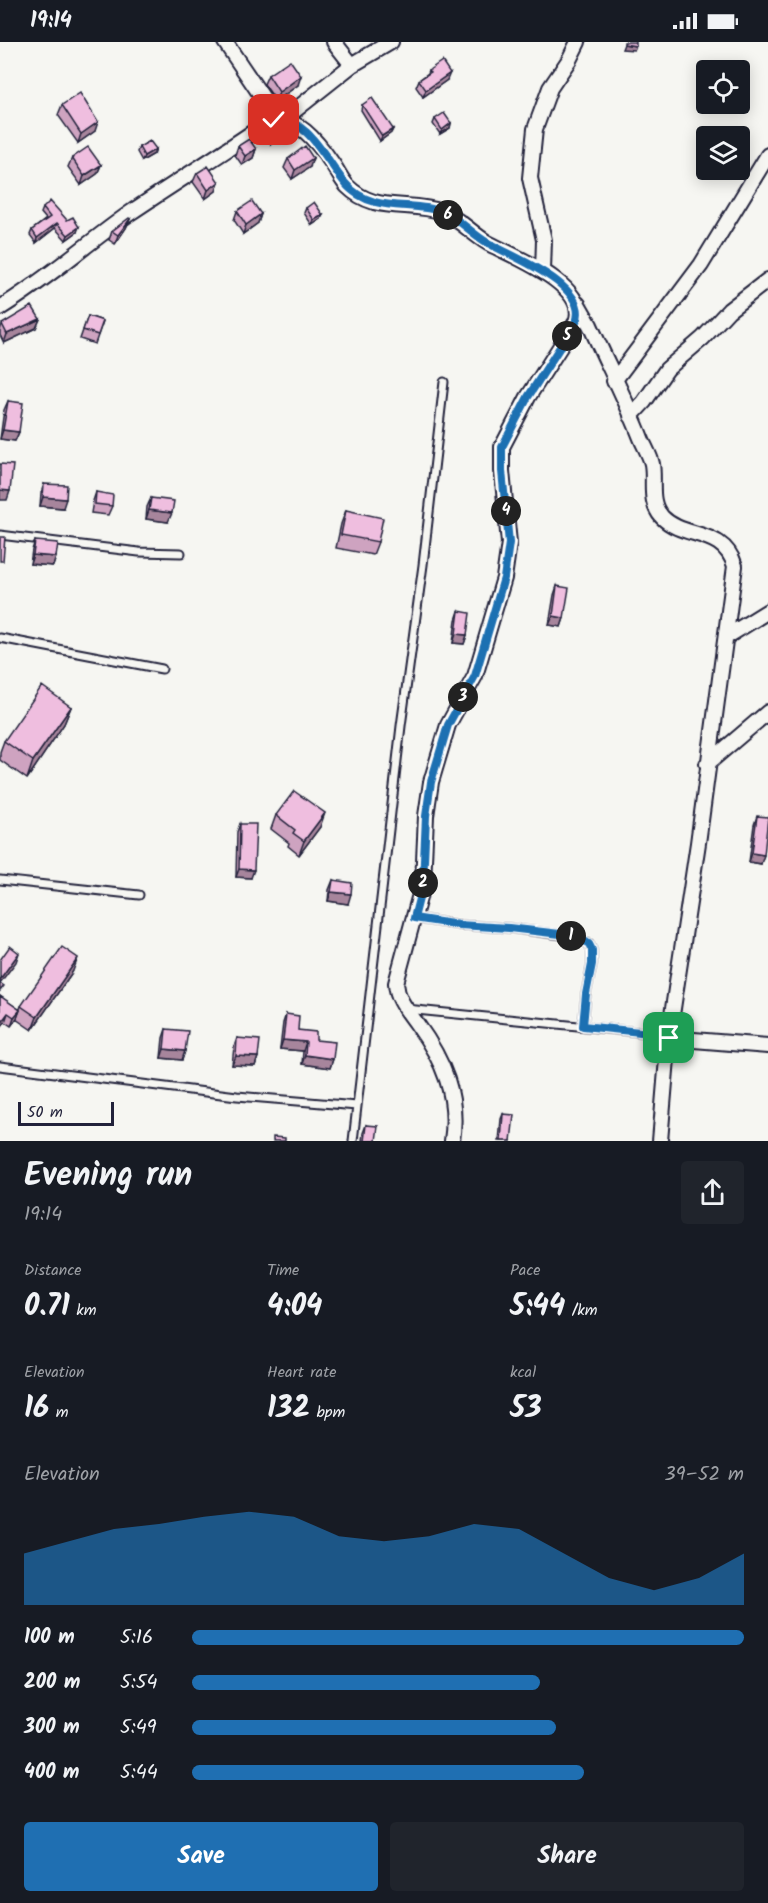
<!DOCTYPE html>
<meta charset="utf-8">
<style>
body{margin:0;font-family:Kalam,sans-serif;background:#20242c;color:#f1f3f6;height:100vh;display:flex;flex-direction:column;font-size:22px;white-space:nowrap}
*{box-sizing:border-box;margin:0}
p{font-size:20px;color:#9ea1a6}
.icon{flex:none;width:33px;height:33px;fill:none;stroke:currentColor;stroke-width:2;stroke-linecap:round;stroke-linejoin:round}
.map{position:relative;height:1099px;overflow:hidden}
.drawer{display:flex;flex-direction:column;background:#171b24;flex:1}
.drawer>*{flex:none}
.controls{position:absolute;left:696px;top:18px;display:grid;gap:12px}
.controls a{display:grid;place-items:center;width:54px;height:54px;border-radius:6px;background:#171b24;box-shadow:0 3px 15px #0003;font-size:30px}
.scale{position:absolute;left:18px;bottom:15px;width:96px;box-sizing:border-box;padding-left:6px;border:3px solid #22223b;border-top:0;font-size:16px;line-height:21px;white-space:nowrap;color:#22223b;-webkit-text-stroke:4px #f6f6f2;paint-order:stroke}
.pin{position:absolute;display:grid;place-items:center;width:51px;height:51px;color:#fff;margin:-26px;border-radius:12px;box-shadow:0 3px 9px #0006}
.km{position:absolute;width:30px;height:30px;margin:-15px;border-radius:50%;background:#222;color:#fff;font-size:16px;line-height:30px;text-align:center}
.round{display:grid;place-items:center;flex:none;width:63px;height:63px;border-radius:6px;background:#20242c}
.headline{display:flex;align-items:center;justify-content:space-between;height:102px;padding:0 24px}
h1{font-size:33px;font-weight:600;line-height:45px}
.metrics{display:grid;grid-template-columns:repeat(3,1fr);gap:9px;height:102px;padding:6px 24px}
.metrics div{display:grid;align-content:center}
.metrics b{font-size:30px;font-weight:600}
.metrics small{font-size:16px;font-weight:400}
.metrics p{font-size:16px}
.chart{height:168px;padding:12px 24px}
.chart p{display:flex;justify-content:space-between}
.chart svg{width:100%;height:108px;margin-top:6px;fill:#1f6fb2;opacity:.7}
.primary-button{display:flex;gap:12px;margin-top:auto;padding:12px 24px}
.primary-button a{flex:1;height:69px;border-radius:6px;background:#1f6fb2;color:#fff;font-size:24px;font-weight:600;line-height:69px;text-align:center}
.primary-button a+a{background:#20242c;color:#f1f3f6}
ul{padding:0 24px;list-style:none;font-size:20px}
li{display:grid;grid-template-columns:96px 72px 1fr;align-items:center;height:45px}
li i{height:15px;border-radius:8px;background:#1f6fb2}
.status{display:flex;justify-content:space-between;align-items:center;height:42px;padding:0 30px;background:#171b24;direction:ltr}
.status svg{height:16px;fill:currentColor}
.map>svg:first-child{display:block}
.lines{fill:none;stroke-linecap:round;stroke-linejoin:round}
.lane-casing{stroke:#22223b;stroke-width:11}
.street-casing{stroke:#22223b;stroke-width:18}
.lane{stroke:#f6f6f2;stroke-width:7}
.street{stroke:#f6f6f2;stroke-width:14}
.wall{fill:#cea3c0;stroke:#22223b;stroke-width:1.5}
.shaded-wall{fill:#a7859c;stroke:#22223b;stroke-width:1.5}
.building{fill:#efbedf;stroke:#22223b;stroke-width:1.5}
.route-casing{stroke:#fff;stroke-width:12}
.route{stroke:#1f6fb2;stroke-width:8}
</style>
<div class="status"><b>19:14</b><svg viewBox="0 0 49 12"><path d="M0 12V9h3v3zM5 12V6h3v6zM10 12V3h3v9zM15 12V0h3v12zM26 1h20v11H26zM47 4h2v5h-2z"/></svg></div>
<div class="map">
<svg width="768" height="1099" viewBox="0 0 768 1099">
<rect width="100%" height="100%" fill="#f6f6f2"/>
<filter id="ink" filterUnits="userSpaceOnUse"><feTurbulence type="fractalNoise" baseFrequency=".0167" numOctaves="2"/><feDisplacementMap in="SourceGraphic" scale="12" xChannelSelector="R" yChannelSelector="G"/><feConvolveMatrix kernelMatrix="1 2 1 2 8 2 1 2 1" color-interpolation-filters="sRGB"/></filter>
<g filter="url(#ink)">
<g class="lines">
<defs>
<path id="lane" d="M0,493L139,510L181,511
M0,596L162,627
M0,838L139,853
M414,876L459,883L509,886L577,895L589,902L592,908V922L586,952L583,984
M406,967L669,993
M0,1024L237,1054L357,1064
M353,1099L401,684L423,523L444,340"/>
<path id="street" d="M225,0L277,77
M334,0L352,23
M284,77L352,23L391,0
M543,229L544,198L530,136L535,87L550,46L569,18L578,0
M578,262L590,283C607,321 626,358 641,396C644,404 650,413 652,422C655,439 648,460 662,475C684,498 723,485 735,524L698,801L669,993L660,1099
M0,266C46,238 86,202 130,171C176,140 223,111 268,80C294,69 319,102 332,121C337,128 341,137 347,144C354,151 364,157 374,160C396,166 421,162 442,170C459,176 472,192 488,201C511,213 591,244 576,280L528,355L502,405V429L509,501L504,536L475,634L448,683L431,740L426,774L423,841L396,941C397,958 408,969 417,982C443,1018 459,1054 452,1099
M614,339L701,223L768,113
M631,374L644,360L667,327L703,296L729,268L768,238
M726,595L768,569
M707,722L768,670
M669,996L768,1004"/>
</defs>
<use href="#lane" class="lane-casing"/>
<use href="#street" class="street-casing"/>
<use href="#lane" class="lane"/>
<use href="#street" class="street"/>
</g>
<path class="wall" d="M429,28L447,38L423,55L416,45L419,38L428,31Z
M268,33L298,43L276,59L264,42Z
M62,63L95,89L78,101L58,73Z
M362,63L393,87L391,91L380,99L361,68Z
M435,77L451,81L450,86L440,92L433,82Z
M268,84L283,88L280,97L271,102L265,93Z
M238,104L256,107L253,116L242,123L235,113Z
M139,105L154,112L142,119L137,110Z
M72,116L101,123L97,132L81,143L68,125Z
M288,117L310,125L292,137L284,126Z
M197,131L216,149L205,157L193,140Z
M43,166L67,178L77,190L66,198L55,186L36,201L30,193L32,188L46,177L41,171Z
M306,166L321,177L312,183L304,171Z
M237,169L261,172L258,181L243,192L234,178Z
M130,177L126,186L115,202L109,198L112,189Z
M88,274L103,279L95,302L80,297Z
M40,277L36,286L4,301L0,293V288L2,282Z
M8,359L19,390L15,399L0,397L4,368Z
M44,442L63,466L40,464L41,451Z
M96,450L112,464L108,473L91,471L93,459Z
M151,456L168,480L146,477L147,465Z
M346,468L378,500L373,513L336,506L341,482Z
M35,499L56,515L53,524L30,522L32,508Z
M557,544L564,576L561,585L549,583L554,553Z
M459,569L467,593L464,602L453,601L456,578Z
M71,665L64,682L27,737L0,718V710L4,699Z
M276,773L320,785L299,813L288,804L289,801L271,787Z
M757,774L761,822L749,820L754,783Z
M240,782L251,836L236,835L237,790Z
M333,838L348,862L328,859L329,848Z
M73,929L32,988L16,977L21,964Z
M0,954L20,968L17,976L11,984L5,980L0,986Z
M286,972L298,988L316,998L333,1017L330,1026L302,1022L303,1009L280,1007L283,981Z
M166,987L185,1009L182,1018L161,1016L163,996Z
M237,996L258,1015L255,1024L232,1023L234,1005Z
M503,1072L511,1099H499L501,1077Z
M366,1083L376,1099H362L363,1091Z"/>
<path class="shaded-wall" d="M624,2L636,4L634,8L622,7Z
M450,31L447,38L423,55L426,48Z
M301,34L298,43L276,59L279,50Z
M98,80L95,89L78,101L81,92Z
M451,81L450,86L440,92L442,88Z
M393,87L391,91L380,99L382,94Z
M283,88L280,97L271,102L274,93Z
M156,107L154,112L142,119L144,114Z
M256,107L253,116L242,123L245,114Z
M313,116L310,125L292,137L295,128Z
M101,123L97,132L81,143L84,134Z
M219,140L216,149L205,157L208,148Z
M261,172L258,181L243,192L246,183Z
M323,173L321,177L312,183L314,178Z
M130,177L126,186L115,202L118,193Z
M57,181L55,186L36,201L37,196Z
M79,185L77,190L66,198L68,193Z
M40,277L36,286L4,301L7,292Z
M3,388L19,390L15,399L0,397Z
M0,448L10,449L7,458H0Z
M43,455L66,457L63,466L40,464Z
M149,468L172,471L168,480L146,477Z
M33,513L56,515L53,524L30,522Z
M553,574L564,576L561,585L549,583Z
M456,592L467,593L464,602L453,601Z
M71,665L64,682L27,737L33,719Z
M325,771L320,785L299,813L304,799Z
M752,811L764,813L761,822L749,820Z
M239,827L254,828L251,836L236,835Z
M331,850L351,852L348,862L328,859Z
M19,911L16,920L0,941V937Z
M78,916L73,929L32,988L37,975Z
M20,968L17,976L11,984L14,975Z
M8,971L5,980L0,986V982Z
M283,998L306,1000L303,1009L280,1007Z
M164,1007L185,1009L182,1018L161,1016Z
M305,1013L333,1017L330,1026L302,1022Z
M236,1014L258,1015L255,1024L232,1023Z"/>
<path class="building" d="M624,0H636V4L624,2Z
M290,18L301,34L279,50L268,33Z
M442,19L450,31L426,48L419,38L431,30L429,28Z
M80,51L98,80L81,92L62,63Z
M372,56L393,87L382,94L362,63Z
M444,71L451,81L442,88L435,77Z
M277,79L283,88L274,93L268,84Z
M249,97L256,107L245,114L238,104Z
M150,99L156,107L144,114L139,105Z
M305,104L313,116L295,128L288,117Z
M88,105L101,123L84,134L72,116Z
M208,124L219,140L208,148L197,131Z
M50,159L67,178L73,175L79,185L68,193L57,181L37,196L32,188L50,175L43,166Z
M252,159L261,172L246,183L237,169Z
M314,160L323,173L314,178L306,166Z
M129,176L130,177L118,193L112,189Z
M32,264L40,277L7,292L2,282Z
M88,274L103,279L98,293L83,288Z
M8,359L23,361L19,390L3,388Z
M0,422L13,423L10,449L0,448Z
M44,442L67,443L66,457L43,455Z
M96,450L113,453L112,464L95,462Z
M151,456L174,459L172,471L149,468Z
M346,468L383,476L378,500L341,493Z
M0,495H5L3,519H0Z
M35,499L58,501L56,515L33,513Z
M557,544L569,546L564,576L553,574Z
M459,569L470,571L467,593L456,592Z
M42,644L71,665L33,719L4,699Z
M294,749L325,771L304,799L293,791L295,788L276,773Z
M757,774L768,775L764,813L752,811Z
M240,782H256L254,828L239,827Z
M333,838L352,841L351,852L331,850Z
M10,904L19,911L0,937V918Z
M62,905L78,916L37,975L21,964Z
M0,941L4,944L0,949Z
M0,954L20,968L14,975L8,971L0,982Z
M286,972L299,974L298,988L316,990V998L335,1000L333,1017L305,1013L306,1000L283,998Z
M166,987L188,989L185,1009L164,1007Z
M237,996L260,998L258,1015L236,1014Z
M503,1072L514,1073L511,1099H501Z
M366,1083L378,1084L376,1099H364Z
M273,1095L285,1096V1099H273Z"/>
</g>
<g class="lines" filter="url(#ink)">
<defs>
<path id="route" d="M274,78C306,72 328,121 345,141C352,150 364,157 375,160C396,166 422,162 443,170C459,176 472,192 488,201C511,214 591,244 576,280L528,355L502,405V429L509,501L504,536L475,634L448,683L431,740L426,774L423,841L414,876L459,883L509,886L577,894L589,902L592,908V922L586,952L583,984L669,993V996"/>
</defs>
<use href="#route" class="route-casing"/>
<use href="#route" class="route"/>
</g>
</svg>
<div class="controls">
<a><svg class="icon" aria-label="locate" viewBox="0 0 24 24"><circle cx="12" cy="12" r="6"/><path d="M12 2v4M12 18v4M2 12h4M18 12h4"/></svg></a>
<a><svg class="icon" aria-label="layers" viewBox="0 0 24 24"><path d="M12 4l9 5-9 5-9-5zM3 14l9 5 9-5"/></svg></a>
</div>
<div class="scale">50 m</div>
<div class="pin" style="left:669px;top:996px;background:#1e9e55"><svg class="icon" aria-label="arrive" viewBox="0 0 24 24"><path d="M6 21V4h12l-3 4 3 4H6"/></svg></div>
<div class="pin" style="left:274px;top:78px;background:#d93025"><svg class="icon" aria-label="check" viewBox="0 0 24 24"><path d="M5 12l5 5 9-10"/></svg></div>
<b class="km" style="left:571px;top:894px">1</b>
<b class="km" style="left:423px;top:841px">2</b>
<b class="km" style="left:463px;top:655px">3</b>
<b class="km" style="left:506px;top:469px">4</b>
<b class="km" style="left:567px;top:294px">5</b>
<b class="km" style="left:448px;top:173px">6</b>
</div>
<section class="drawer">
<div class="headline"><div><h1>Evening run</h1><p>19:14</p></div><a class="round"><svg class="icon" aria-label="share" viewBox="0 0 24 24"><path d="M12 15V3M7 8l5-5 5 5M5 13v7h14v-7"/></svg></a></div>
<div class="metrics">
<div><p>Distance</p><b>0.71<small> km</small></b></div>
<div><p>Time</p><b>4:04</b></div>
<div><p>Pace</p><b>5:44<small> /km</small></b></div>
</div>
<div class="metrics">
<div><p>Elevation</p><b>16<small> m</small></b></div>
<div><p>Heart rate</p><b>132<small> bpm</small></b></div>
<div><p>kcal</p><b>53</b></div>
</div>
<div class="chart"><p><span>Elevation</span>39–52 m</p>
<svg viewBox="0 0 160 44" preserveAspectRatio="none"><path d="M0 44V23L10 18L20 13L30 11L40 8L50 6L60 8L70 16L80 18L90 16L100 11L110 13L120 23L130 33L140 38L150 33L160 23V44z"/></svg>
</div>
<ul>
<li><b>100 m</b>5:16<i style="width:100%"></i></li>
<li><b>200 m</b>5:54<i style="width:63%"></i></li>
<li><b>300 m</b>5:49<i style="width:66%"></i></li>
<li><b>400 m</b>5:44<i style="width:71%"></i></li>
</ul>
<div class="primary-button"><a>Save</a><a>Share</a></div>
</section>
